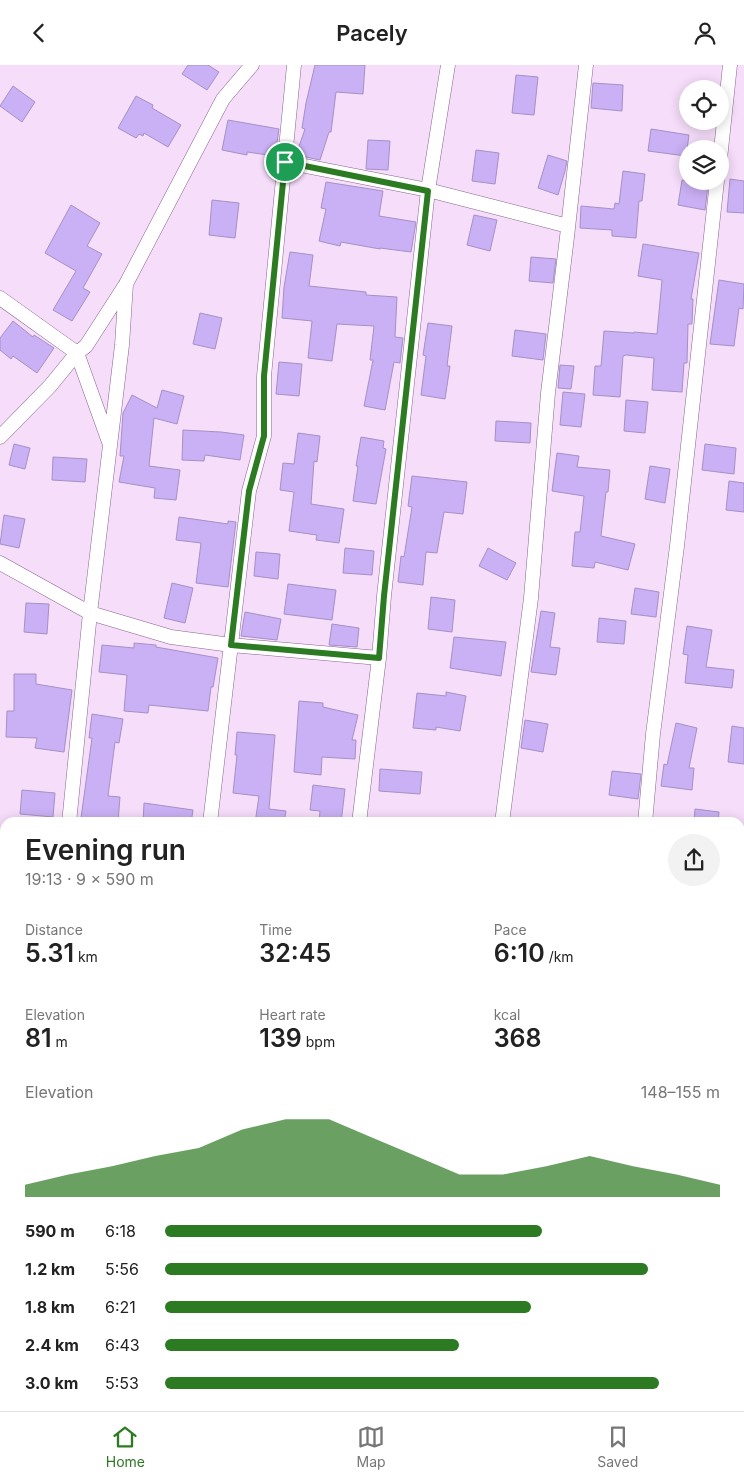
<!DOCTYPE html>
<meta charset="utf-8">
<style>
body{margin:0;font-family:Inter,sans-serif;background:#f2f2f2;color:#222;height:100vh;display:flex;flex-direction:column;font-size:19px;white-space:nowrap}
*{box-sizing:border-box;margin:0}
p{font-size:16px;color:#767676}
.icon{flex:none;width:28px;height:28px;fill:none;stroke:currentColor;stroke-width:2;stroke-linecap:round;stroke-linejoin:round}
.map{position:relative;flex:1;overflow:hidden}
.drawer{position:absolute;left:0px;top:752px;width:745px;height:594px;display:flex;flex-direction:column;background:#fff;border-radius:15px 15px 0 0;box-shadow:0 2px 12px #0003}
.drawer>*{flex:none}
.controls{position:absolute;left:679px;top:15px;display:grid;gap:10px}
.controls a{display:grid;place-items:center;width:50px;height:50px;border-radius:50%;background:#fff;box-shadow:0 2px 12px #0003;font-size:25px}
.pin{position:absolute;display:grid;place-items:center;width:42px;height:42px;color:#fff;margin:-21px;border:2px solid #fff;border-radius:50%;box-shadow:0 1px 5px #0007}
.round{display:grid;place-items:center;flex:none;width:52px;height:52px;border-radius:26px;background:#f2f2f2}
.overview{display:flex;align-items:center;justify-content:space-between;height:85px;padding:0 25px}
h1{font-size:28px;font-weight:600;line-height:38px}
.stats{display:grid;grid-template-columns:repeat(3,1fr);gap:8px;height:85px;padding:5px 25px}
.stats div{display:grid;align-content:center}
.stats b{font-size:25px;font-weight:600}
.stats small{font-size:14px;font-weight:400}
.stats p{font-size:14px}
.chart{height:140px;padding:10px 25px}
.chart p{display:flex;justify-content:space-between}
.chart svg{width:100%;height:90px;margin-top:5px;fill:#2c7a22;opacity:.7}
ul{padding:0 25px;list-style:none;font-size:16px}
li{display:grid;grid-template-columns:80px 60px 1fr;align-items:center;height:38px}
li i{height:12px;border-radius:6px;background:#2c7a22}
header{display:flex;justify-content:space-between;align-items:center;height:65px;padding:0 25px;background:#fff;font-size:22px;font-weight:600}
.menu{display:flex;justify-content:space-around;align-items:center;height:70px;border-top:1px solid #e0e0e0;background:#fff;font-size:14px;color:#767676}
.menu a{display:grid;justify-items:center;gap:2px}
.menu .active{color:#2c7a22}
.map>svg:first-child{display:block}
.building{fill:#cab0f4;stroke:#a491c5}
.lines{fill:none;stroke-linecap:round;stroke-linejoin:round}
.minor-casing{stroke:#896490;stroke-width:15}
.minor{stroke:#fff;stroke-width:14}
.route-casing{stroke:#fff;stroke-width:10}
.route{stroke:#2c7a22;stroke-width:6}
</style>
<header><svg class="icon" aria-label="back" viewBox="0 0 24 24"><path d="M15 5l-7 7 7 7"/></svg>Pacely<svg class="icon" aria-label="person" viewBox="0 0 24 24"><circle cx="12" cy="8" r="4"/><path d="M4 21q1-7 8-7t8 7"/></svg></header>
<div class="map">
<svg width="744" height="1346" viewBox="0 0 744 1346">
<rect width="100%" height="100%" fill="#f6ddfa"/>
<path class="building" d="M188,0H208L219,7L207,25L182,9Z
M315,0H365L363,29L336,27L331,67H329L320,95L296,90L305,64L302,63L306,38Z
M516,10L538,12L534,50L512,48Z
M593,18L623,20L622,46L591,43Z
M13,21L35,37L22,57L0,41Z
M136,31L153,40L152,43L181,60L168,82L144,68L143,71L139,69L136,73L118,63Z
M228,55L279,64L275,91L247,87V90L222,85Z
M651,64L689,70L686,91L648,86Z
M368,75L390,76L388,105L366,104Z
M476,85L499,88L495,119L472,116Z
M548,90L567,96L565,106L558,130L538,123Z
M623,106L645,109L642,136H639L636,173L612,171V165L580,163L581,141L614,144L615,138L619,139Z
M730,114L744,116V148L727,147Z
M682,115L708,120L705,145L678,140Z
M326,117L383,126L379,151L416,157L411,187L380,183V184L341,177L340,181L319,176L326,144L321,143Z
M212,135L239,138L235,173L209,170Z
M71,140L100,158L87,181L102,189L83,223L90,227L72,256L53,245L76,206L45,188Z
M474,150L497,155L490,186L467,180Z
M643,179L699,188L691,234H693L692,259H688L687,298H684L682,327L652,325L654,293L626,290L623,291L620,332L593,330L595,301H601L604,266L634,268V267L657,269L662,215L638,211Z
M290,187L313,190L309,221L366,227V230L397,232L395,272L403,273L400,298L394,297L385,345L364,341L373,295H370L374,261L337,259L332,296L308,293L312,256L282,253L284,222Z
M531,192L556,194L553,218L529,216Z
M719,215L744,219L743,244L739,243L734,281L710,279Z
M200,248L222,253L215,284L193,279Z
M13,256L33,272L34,270L54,283L37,308L13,291L11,294L0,285V273Z
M428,258L452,261L447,301H450L445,334L421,330L426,291L423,290Z
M515,265L546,269L543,295L512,291Z
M279,297L302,299L299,331L276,329Z
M560,300L574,301L571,324L558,323Z
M162,325L184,331L177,359L154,353L149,401L180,405L176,435L154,433L155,423L119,417L124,391H120L123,348L132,330L157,343Z
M563,327L585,329L581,362L560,360Z
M626,335L648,337L645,368L624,366Z
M496,356L531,358L530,378L495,376Z
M183,365L221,367L244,370L240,395L205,390L204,396L182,395Z
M298,368L320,371L317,397L314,396L311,439L344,444L339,478L316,475L317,470L289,466L294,427L280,425L283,398L294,399Z
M361,372L384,376L383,383L386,384L376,439L353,436L358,401H356Z
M14,379L30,383L25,404L9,400Z
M705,379L736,383L734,409L702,405Z
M557,388L579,391L577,402L610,405L608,427H606L601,471L635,479L628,505L595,497L594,503L572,501L575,467H580L584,431L552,426Z
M53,392L87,394L85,417L52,415Z
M650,401L670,404L665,438L645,434Z
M412,411L467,417L463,449L444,447L437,488L426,487L423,520L398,517L401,491L404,492L412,442L408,441Z
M729,416L744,418V447L726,445Z
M4,450L25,454L19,483L0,479Z
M179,452L228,459V456L236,457L228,522L196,518L201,478L176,475Z
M345,483L374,486L372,510L343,508Z
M488,483L516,498L507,515L479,501Z
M256,487L280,489L278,514L254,511Z
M172,518L193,523L185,558L164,553Z
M288,519L336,525L332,555L284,549Z
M635,523L659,527L656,552L631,549Z
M431,532L455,535L452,567L428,564Z
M26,538L49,539L47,569L24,567Z
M541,546L555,548L550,582L560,583L556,610L531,607Z
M245,547L281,554L277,575L241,571Z
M599,553L626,556L624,579L597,577Z
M332,559L359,563L357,582L329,580Z
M687,561L712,565L706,602L734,605L732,623L685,618L688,590L683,589Z
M454,572L506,577L501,611L450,603Z
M134,578L156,580V582L218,593L213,622H211L208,646L149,640L148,648L124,646L127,610L99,607L102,580L134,583Z
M14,609H36V619L72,625L64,687L35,683L37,673L6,672L7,646H14Z
M446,627L466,631L460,666L436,662V665L413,663L417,628L446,631Z
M299,636L323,638V642L358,650L352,675H356L355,694L322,692L321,710L294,707Z
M92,649L123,654L119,678L115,677L108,731L120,732L118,757L81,753L92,673H89Z
M525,655L548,659L543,687L521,683Z
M676,658L697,663L689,703H694L692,725L661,721L664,699L667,700Z
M732,661L744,663V699L728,697Z
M237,667L275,670L269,744L286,746L284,758H255L259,731L233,728L237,690H235Z
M380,704L422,707L420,729L379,726Z
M612,706L641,709L638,734L609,730Z
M313,720L345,724L341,758H319L320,746L310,745Z
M22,725L55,728L53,752L20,749Z
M144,738L193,745L191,758H143Z
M695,744L719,747L718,758H694Z"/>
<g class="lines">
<defs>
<path id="minor" d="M720,94L730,0
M285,97L428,125L568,161
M0,233L77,288L109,377
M0,372L50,321L77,288L86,281L126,219L223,34L252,0
M0,498L90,548L171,572L231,580L379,593
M69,758L90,548L122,280L126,219
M210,758L249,426L264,371V311L294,0
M359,758L379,593L384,531L428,125L448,0
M502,758L531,533L548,328L567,172L586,0
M645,758L653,669L677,481L717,116
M0,810L5,811
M740,1098H744
M0,1210L5,1209
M740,1237L744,1201
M0,1276L5,1272
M616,1341L625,1346
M130,1346L135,1341
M322,1346L326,1341
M518,1346L522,1341
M724,1346L725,1341"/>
</defs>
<use href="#minor" class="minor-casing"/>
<use href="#minor" class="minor"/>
</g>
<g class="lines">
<defs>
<path id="route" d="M285,97L428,126L384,531L379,593L231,580L249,426L264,371V311Z"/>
</defs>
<use href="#route" class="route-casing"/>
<use href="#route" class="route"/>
</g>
</svg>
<div class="controls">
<a><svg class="icon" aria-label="locate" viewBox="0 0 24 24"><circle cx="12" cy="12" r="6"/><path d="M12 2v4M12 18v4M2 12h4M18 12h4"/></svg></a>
<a><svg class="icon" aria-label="layers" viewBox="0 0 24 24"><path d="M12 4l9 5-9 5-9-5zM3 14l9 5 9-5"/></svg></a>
</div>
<div class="pin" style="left:285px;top:97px;background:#1e9e55"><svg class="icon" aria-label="arrive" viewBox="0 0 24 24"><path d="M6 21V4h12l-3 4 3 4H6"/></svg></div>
<section class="drawer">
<div class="overview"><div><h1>Evening run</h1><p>19:13 · 9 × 590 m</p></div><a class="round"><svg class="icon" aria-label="share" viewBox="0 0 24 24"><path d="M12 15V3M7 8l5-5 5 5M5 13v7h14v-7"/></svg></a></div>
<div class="stats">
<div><p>Distance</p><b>5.31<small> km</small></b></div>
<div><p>Time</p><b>32:45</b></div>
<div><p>Pace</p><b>6:10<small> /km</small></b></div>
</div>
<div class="stats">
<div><p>Elevation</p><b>81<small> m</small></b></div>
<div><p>Heart rate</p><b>139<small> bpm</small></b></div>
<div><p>kcal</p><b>368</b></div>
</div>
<div class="chart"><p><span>Elevation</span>148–155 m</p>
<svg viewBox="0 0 160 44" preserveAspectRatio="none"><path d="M0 44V38L10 33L20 29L30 24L40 20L50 11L60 6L70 6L80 15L90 24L100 33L110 33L120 29L130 24L140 29L150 33L160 38V44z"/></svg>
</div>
<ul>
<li><b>590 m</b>6:18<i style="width:68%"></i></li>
<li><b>1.2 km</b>5:56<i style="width:87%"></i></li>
<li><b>1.8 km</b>6:21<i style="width:66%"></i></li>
<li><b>2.4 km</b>6:43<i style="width:53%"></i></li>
<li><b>3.0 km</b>5:53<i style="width:89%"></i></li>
</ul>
</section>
</div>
<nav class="menu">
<a class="active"><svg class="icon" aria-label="home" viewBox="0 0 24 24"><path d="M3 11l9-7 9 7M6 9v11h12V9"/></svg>Home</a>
<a><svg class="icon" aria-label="map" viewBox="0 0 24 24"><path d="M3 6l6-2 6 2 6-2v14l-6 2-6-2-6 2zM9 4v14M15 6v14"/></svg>Map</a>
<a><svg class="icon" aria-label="saved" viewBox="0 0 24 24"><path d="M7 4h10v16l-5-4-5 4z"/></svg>Saved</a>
</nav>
